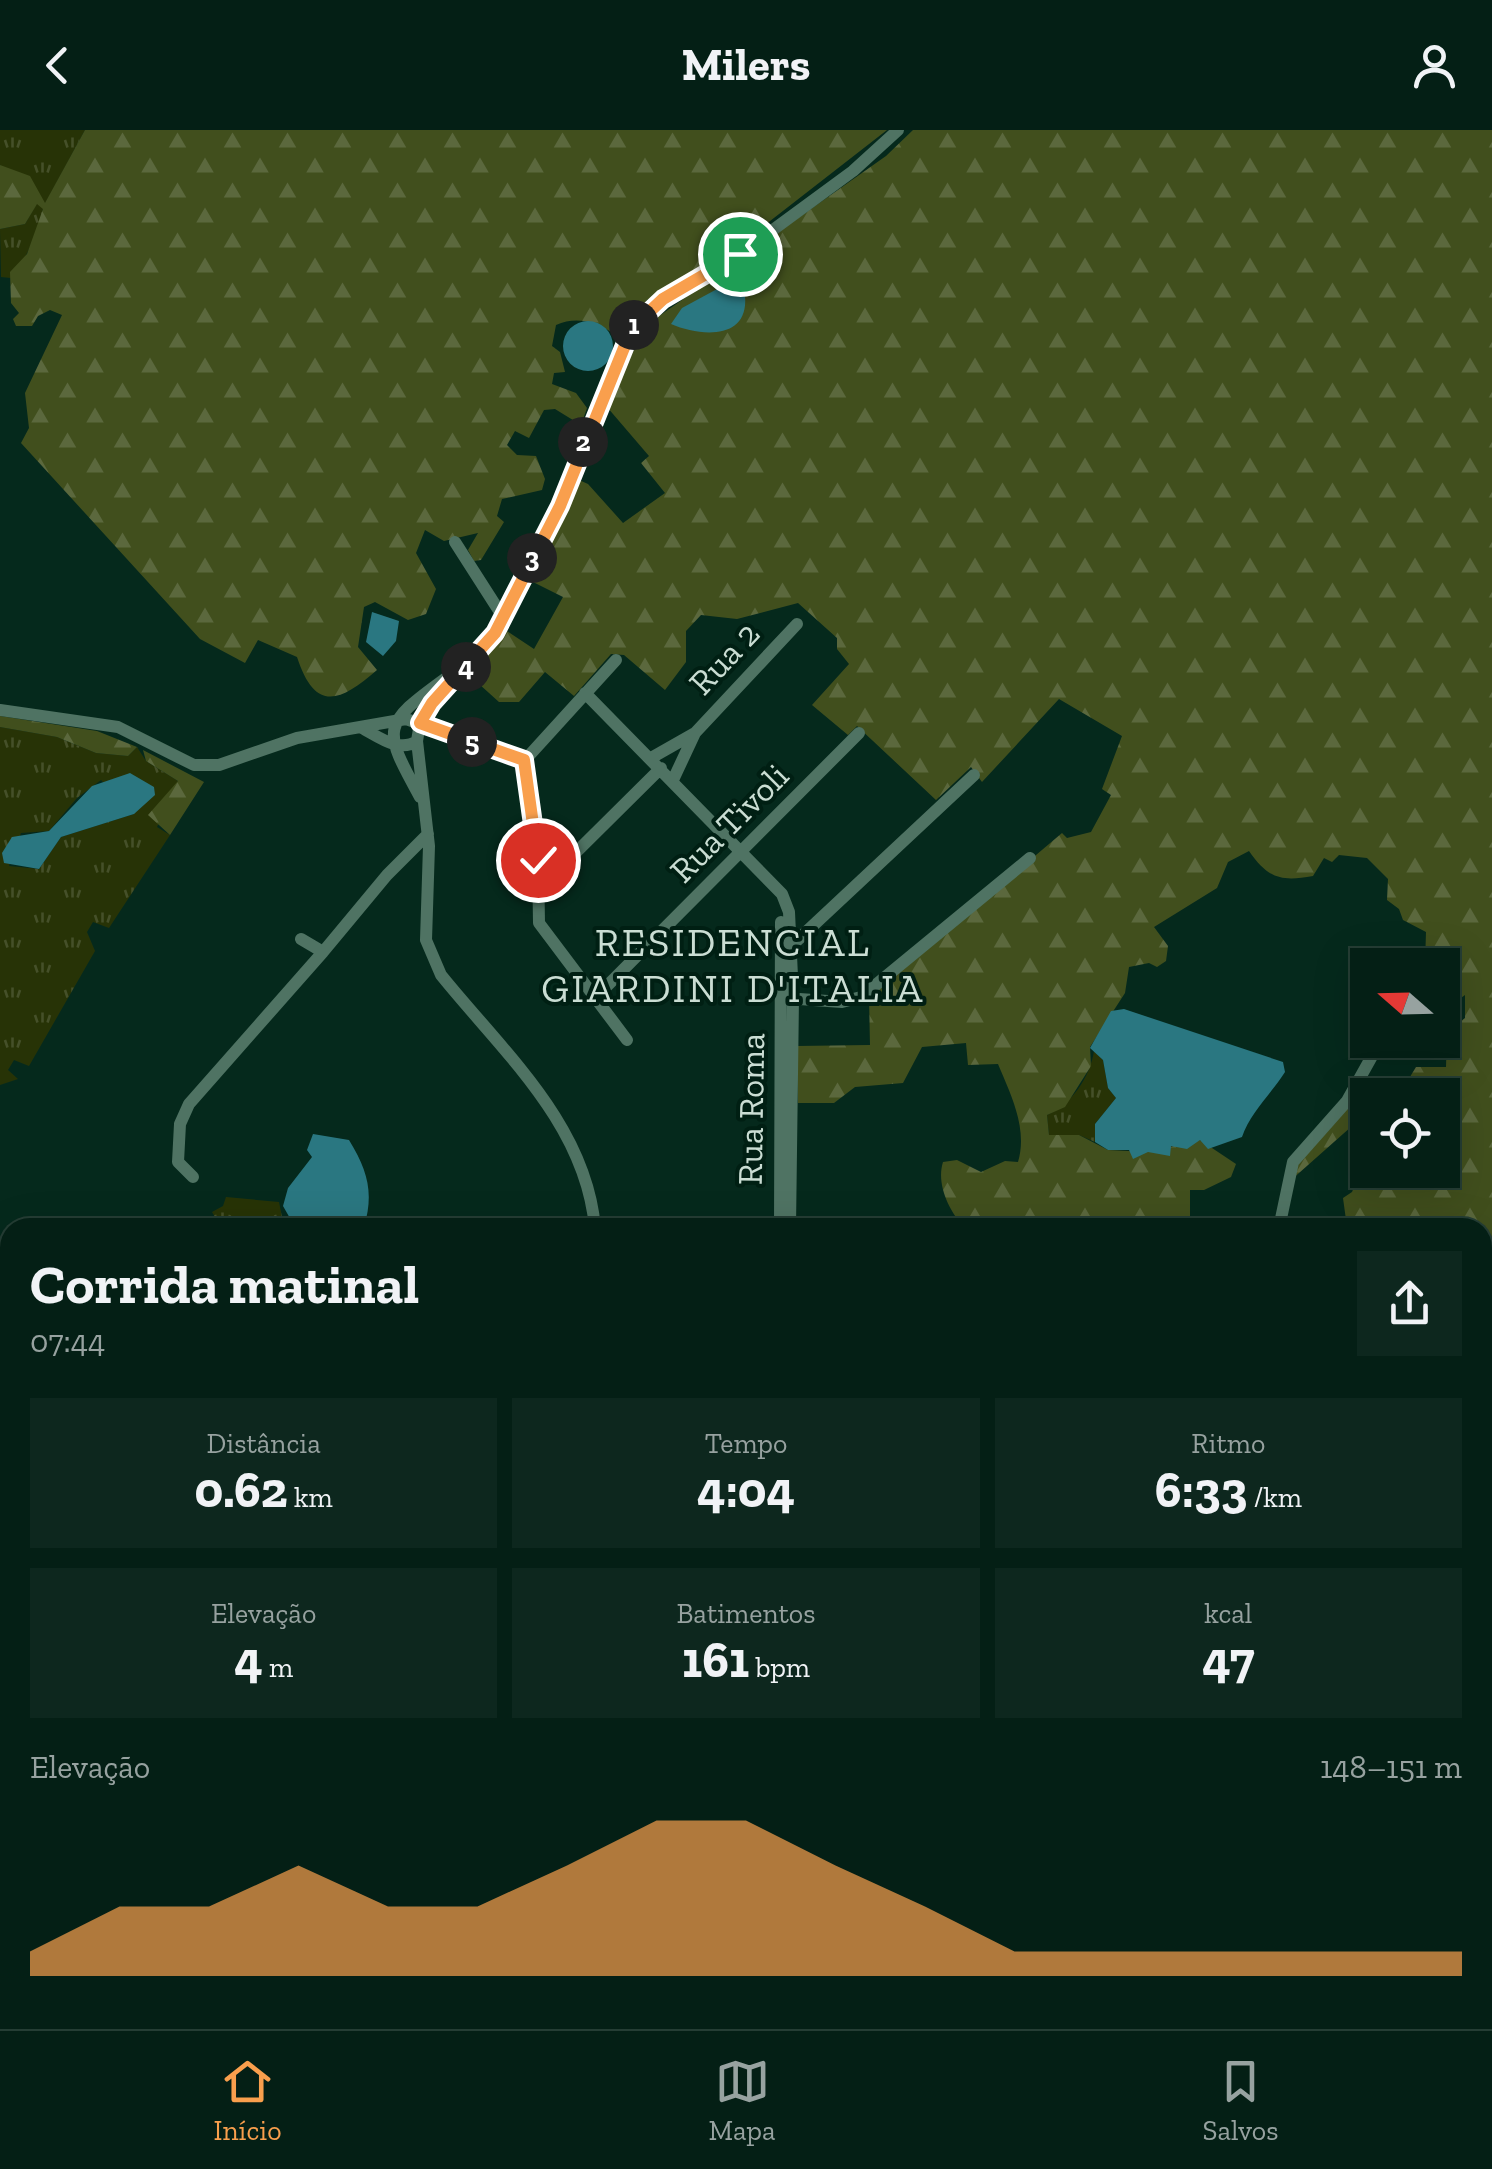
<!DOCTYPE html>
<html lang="pt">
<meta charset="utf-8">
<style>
body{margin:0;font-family:"Zilla Slab",serif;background:#0d271e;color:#f1f3f6;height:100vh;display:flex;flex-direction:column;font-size:38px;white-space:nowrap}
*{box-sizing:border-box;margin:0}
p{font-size:32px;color:#97a2a0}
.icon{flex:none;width:55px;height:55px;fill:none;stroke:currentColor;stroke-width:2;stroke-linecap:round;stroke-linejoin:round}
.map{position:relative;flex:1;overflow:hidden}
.drawer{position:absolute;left:0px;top:1088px;width:1492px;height:812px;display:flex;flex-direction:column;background:#041f15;border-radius:30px 30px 0 0;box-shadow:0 10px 40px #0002,0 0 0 2px #253d34}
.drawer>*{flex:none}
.needle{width:65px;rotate:290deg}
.fabs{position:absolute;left:1350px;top:818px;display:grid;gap:20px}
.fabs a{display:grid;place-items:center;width:110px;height:110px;border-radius:0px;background:#041f15;box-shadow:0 10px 40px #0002,0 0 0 2px #253d34;font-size:50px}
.pin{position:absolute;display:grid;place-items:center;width:85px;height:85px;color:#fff;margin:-42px;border:5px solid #fff;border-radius:50%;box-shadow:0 2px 10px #0007}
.km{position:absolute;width:50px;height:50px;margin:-25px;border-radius:50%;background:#222;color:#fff;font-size:28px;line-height:50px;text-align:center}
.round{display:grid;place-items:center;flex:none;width:105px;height:105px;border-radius:0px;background:#0d271e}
.overview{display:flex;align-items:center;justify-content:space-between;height:170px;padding:0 30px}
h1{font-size:55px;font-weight:800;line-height:75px}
.metrics{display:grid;grid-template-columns:repeat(3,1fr);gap:15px;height:170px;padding:10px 30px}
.metrics div{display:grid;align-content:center;border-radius:0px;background:#0d271e;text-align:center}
.metrics b{font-size:50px;font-weight:800}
.metrics small{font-size:28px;font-weight:400}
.metrics p{font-size:28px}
.chart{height:280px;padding:20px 30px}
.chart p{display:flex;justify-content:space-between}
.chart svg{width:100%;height:180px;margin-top:10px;fill:#f99f4d;opacity:.7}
header{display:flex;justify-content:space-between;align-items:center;height:130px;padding:0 30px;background:#041f15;font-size:45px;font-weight:800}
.menu{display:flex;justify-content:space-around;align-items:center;height:140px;border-top:2px solid #253d34;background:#041f15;font-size:28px;color:#97a2a0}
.menu a{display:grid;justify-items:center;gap:5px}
.menu .current{color:#f99f4d}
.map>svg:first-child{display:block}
.grass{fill:url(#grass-tufts);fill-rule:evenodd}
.forest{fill:url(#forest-firs)}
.water{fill:#2a7781}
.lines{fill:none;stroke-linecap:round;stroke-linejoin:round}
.minor{stroke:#4f7363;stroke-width:12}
.major{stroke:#55a99b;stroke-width:15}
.route-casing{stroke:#fff;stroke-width:20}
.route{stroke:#f99f4d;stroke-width:12}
.labels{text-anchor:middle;stroke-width:8;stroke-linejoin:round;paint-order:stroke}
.street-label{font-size:35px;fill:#caddd3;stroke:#001f13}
.quarter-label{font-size:40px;letter-spacing:2.5px;fill:#caddd3;stroke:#001f13}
</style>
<header><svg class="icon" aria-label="back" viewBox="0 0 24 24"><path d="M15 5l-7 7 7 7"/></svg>Milers<svg class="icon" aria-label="person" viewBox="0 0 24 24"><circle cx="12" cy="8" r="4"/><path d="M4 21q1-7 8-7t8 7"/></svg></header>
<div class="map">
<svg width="1492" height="1899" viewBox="0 0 1492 1899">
<defs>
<pattern id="grass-tufts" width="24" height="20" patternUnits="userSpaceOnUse" patternTransform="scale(2.5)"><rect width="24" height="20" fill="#273306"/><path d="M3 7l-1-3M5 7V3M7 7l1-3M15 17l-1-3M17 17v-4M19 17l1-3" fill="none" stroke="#455029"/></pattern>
<pattern id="forest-firs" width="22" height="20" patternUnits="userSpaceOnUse" patternTransform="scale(2.5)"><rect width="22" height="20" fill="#414f1d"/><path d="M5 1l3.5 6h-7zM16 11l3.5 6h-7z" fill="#5b683d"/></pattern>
</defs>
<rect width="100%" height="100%" fill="#05291c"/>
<path class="grass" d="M0,0H85L45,74L0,35Z
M37,73L43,78C43,86 29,121 25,127C20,136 13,138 11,148L1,147L0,99L25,94Z
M0,597L57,607L96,623L128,626L137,617L146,631L178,651L157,697L170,705L109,798L93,792L87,802L95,821L29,936L14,930L8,940L18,949L0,955ZM101,650L134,684L61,707L39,739L9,736L21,703L49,701L77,668Z
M1094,921L1103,930L1108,958L1116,968L1095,994V1012L1079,1005H1049L1047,985C1072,974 1090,947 1094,921Z
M226,1067L279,1072L284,1097H221L212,1082L223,1076Z
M10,1106V1237L0,1231V1107Z"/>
<path class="forest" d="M85,0H887L739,115L647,170L617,206C599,193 578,185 556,195L552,216L560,222L565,242L554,243L552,254L576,263L587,278L581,295L555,279L544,280L529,308L515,301L507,315L517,325L536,326L545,349L542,360L502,369L497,386L504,392L481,430L474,431L468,420L478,403L444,411L425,400L416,423L436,459L426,484L408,490L375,472L364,477L358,517L377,540C339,573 315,582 297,527L258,510L245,533L200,509L21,313L29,298L25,263L62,185L50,180L38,186L32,196H16L13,189L19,183L11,173L10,142L27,124L43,79L37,74L25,94L0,99V35L30,46L45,73Z
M913,0H1492V1143L1483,1142L1482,1098L1347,1097L1343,1068L1352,1062L1367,1026L1368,1040H1442V965H1399L1416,937H1446L1447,902L1465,888V865L1451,875L1443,870L1442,835H1425L1426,802L1403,790L1399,779L1387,770L1388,749L1367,728L1339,725L1332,732L1324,728L1313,746C1280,752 1268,748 1249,721L1228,732L1217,758L1154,797L1168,816L1166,831L1157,837L1149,833L1129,837L1125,863L1090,917L1091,936L1065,977L1047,985L1049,1005H1079L1108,1020L1148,1022L1200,1010L1236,1034L1231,1047L1204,1060H1190V1097H964C949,1081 936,1054 943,1032L957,1030L981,1042L1005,1031L1018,1032C1028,999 1011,965 998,934L968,935L966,913L922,917L903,953L855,957L834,973H798L797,916L870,915L869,867L1062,703L1067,708L1091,702L1111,665L1102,659L1122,606L1059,569L982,652L971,637L936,670L857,596L848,605L812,575L849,534L837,519V508L798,473L737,489L701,485L686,501V532L665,560L624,525L611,524L574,566L545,542L519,572H499L468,544L507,501L534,519L563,467L531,451L579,350L588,354L623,393L665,363L641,333L649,326L607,277L641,205L655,189L886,26Z
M0,586L97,601L137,617L128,626L96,623L57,607L0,597Z
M143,620L204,652L170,705L148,685L178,651L146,631Z
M1367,970V1005L1352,996L1290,1051L1291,1041L1345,978Z
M0,1231L10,1237V1590L0,1589Z
M1483,1541L1492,1542V1899H1378V1890H1482Z
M10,1845V1890H398L401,1899H0V1857Z
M737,1890H979L978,1899H737Z
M1094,1890H1142L1141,1899H1085Z"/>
<path class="water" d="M730,152L745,166C749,210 701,207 671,194L682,178Z
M563 216a25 25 0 1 1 50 0a25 25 0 1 1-50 0Z
M372,482L399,491L396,511L383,526L366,512Z
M130,643L154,657L155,665L134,684L61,707L39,739L4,733L2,723L12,707L49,701L92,656Z
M1124,879L1283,932L1285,942C1271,964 1250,983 1242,1007L1208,1019L1200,1010L1187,1019L1171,1016L1170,1026L1148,1022L1133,1029L1129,1020H1108L1095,1012V994L1116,968L1108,958L1103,930L1090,918L1111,881Z
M313,1004L349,1010C368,1041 374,1063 364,1097H295L283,1076L288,1058L312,1027L307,1020Z"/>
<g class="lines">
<path class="minor" d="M455,412L503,487
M585,563L782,764L789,782L793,868L790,1098
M0,580L118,597L194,635H219L297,608L406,589L525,630
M362,598C379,607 399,623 417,611
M651,628L695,603L797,494
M525,630L538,730L539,793L627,910
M525,630L616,530
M673,650L695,603
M420,667C382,598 381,595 446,548
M537,761L661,638
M301,809L323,822L387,745L428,704
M789,818L974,645
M597,866L859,603
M785,868L842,872L861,867L1030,728
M193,1047L178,1032L180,994L189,974L323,822
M595,1098C586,994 503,922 441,845L426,810L429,716L417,611L420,593L432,573L495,503L561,376L623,214L649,179L740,124L853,41L898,0
M780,1098L781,792
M1279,1098L1293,1032L1347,971L1381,910
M1482,1325L1492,1312
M1482,1354L1492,1359
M0,1593L10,1594
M683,1890V1899
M510,1899L540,1890
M572,1899L586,1890"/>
<path class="major" d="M1482,1381L1492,1382"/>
</g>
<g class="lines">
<defs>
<path id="route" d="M538,730L524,630L420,593L432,573L495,503L560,376L632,198L663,169L740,124"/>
</defs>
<use href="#route" class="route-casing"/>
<use href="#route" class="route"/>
</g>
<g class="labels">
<g class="street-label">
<text transform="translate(724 528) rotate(-47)" y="12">Rua 2</text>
<text transform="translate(729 693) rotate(-45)" y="12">Rua Tivoli</text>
<text transform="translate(751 979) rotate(-89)" y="12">Rua Roma</text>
</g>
<g class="quarter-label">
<text x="733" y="826">RESIDENCIAL<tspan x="733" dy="46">GIARDINI D'ITALIA</tspan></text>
</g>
</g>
</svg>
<div class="fabs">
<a><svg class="needle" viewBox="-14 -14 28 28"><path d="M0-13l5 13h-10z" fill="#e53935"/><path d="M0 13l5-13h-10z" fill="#97a2a0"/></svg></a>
<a><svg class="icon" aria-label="locate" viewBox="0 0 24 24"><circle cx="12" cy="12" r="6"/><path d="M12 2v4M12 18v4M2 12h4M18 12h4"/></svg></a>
</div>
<div class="pin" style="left:740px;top:124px;background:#1e9e55"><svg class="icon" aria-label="arrive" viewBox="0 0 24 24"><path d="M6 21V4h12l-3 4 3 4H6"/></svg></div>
<div class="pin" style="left:538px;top:730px;background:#d93025"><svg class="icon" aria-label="check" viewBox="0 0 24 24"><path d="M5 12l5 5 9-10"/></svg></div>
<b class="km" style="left:634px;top:195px">1</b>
<b class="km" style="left:583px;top:312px">2</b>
<b class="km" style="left:532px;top:428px">3</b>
<b class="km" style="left:466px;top:537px">4</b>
<b class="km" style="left:472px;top:612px">5</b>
<section class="drawer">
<div class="overview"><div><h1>Corrida matinal</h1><p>07:44</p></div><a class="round"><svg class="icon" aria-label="share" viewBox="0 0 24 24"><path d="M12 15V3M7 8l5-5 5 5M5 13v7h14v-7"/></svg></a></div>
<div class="metrics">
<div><p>Distância</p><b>0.62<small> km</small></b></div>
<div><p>Tempo</p><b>4:04</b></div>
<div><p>Ritmo</p><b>6:33<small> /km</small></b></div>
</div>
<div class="metrics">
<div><p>Elevação</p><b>4<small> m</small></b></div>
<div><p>Batimentos</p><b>161<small> bpm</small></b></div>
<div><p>kcal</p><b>47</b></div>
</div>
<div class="chart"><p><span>Elevação</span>148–151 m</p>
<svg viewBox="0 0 160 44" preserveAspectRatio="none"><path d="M0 44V38L10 27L20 27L30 17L40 27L50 27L60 17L70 6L80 6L90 17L100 27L110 38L120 38L130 38L140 38L150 38L160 38V44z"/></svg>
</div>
</section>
</div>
<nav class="menu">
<a class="current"><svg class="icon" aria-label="home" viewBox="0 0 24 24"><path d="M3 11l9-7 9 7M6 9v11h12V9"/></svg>Início</a>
<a><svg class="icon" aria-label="map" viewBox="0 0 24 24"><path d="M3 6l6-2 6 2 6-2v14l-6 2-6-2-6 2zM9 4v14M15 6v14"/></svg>Mapa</a>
<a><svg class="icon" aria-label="saved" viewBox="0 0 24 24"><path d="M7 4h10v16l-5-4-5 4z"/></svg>Salvos</a>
</nav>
